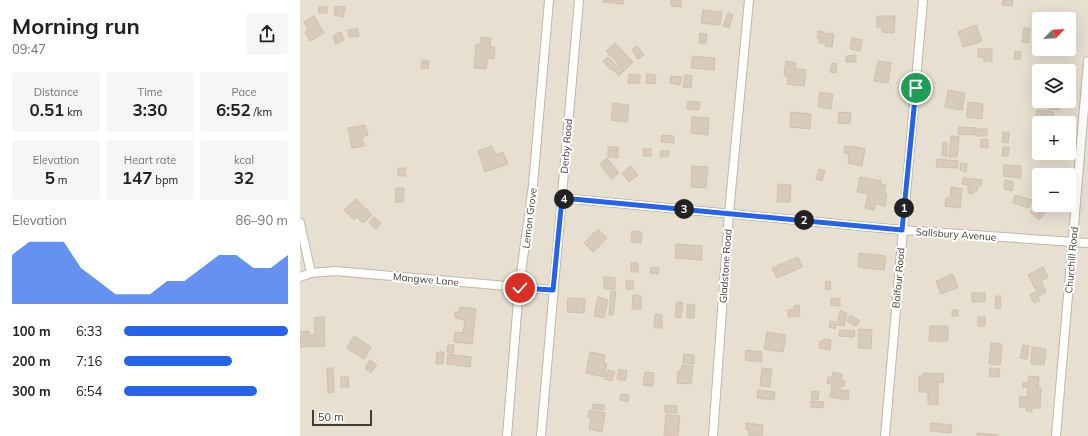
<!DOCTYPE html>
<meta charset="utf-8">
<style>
body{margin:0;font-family:Mulish,sans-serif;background:#f6f6f6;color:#202124;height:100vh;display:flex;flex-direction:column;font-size:15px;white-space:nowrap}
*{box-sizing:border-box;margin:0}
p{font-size:13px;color:#757577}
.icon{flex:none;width:22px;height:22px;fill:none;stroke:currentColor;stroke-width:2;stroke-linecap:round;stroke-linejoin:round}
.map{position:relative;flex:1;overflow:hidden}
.sheet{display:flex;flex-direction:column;background:#fff;width:300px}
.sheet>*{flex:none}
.needle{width:26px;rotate:65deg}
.controls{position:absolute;left:732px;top:12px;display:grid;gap:8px}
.controls a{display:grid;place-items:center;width:44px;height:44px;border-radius:4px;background:#fff;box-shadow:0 4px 16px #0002;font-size:20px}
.scale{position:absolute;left:12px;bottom:10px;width:60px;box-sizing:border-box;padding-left:4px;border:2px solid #443d33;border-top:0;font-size:11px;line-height:14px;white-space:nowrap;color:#443d33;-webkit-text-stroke:3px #fff;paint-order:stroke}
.pin{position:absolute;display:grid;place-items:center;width:34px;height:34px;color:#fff;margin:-17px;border:2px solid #fff;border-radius:50%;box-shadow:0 1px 4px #0007}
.km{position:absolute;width:20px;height:20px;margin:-10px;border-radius:50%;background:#222;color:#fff;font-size:11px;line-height:20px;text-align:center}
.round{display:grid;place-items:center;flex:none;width:42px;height:42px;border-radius:4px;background:#f6f6f6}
.head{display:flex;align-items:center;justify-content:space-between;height:68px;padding:0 12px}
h1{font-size:22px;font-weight:700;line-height:30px}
.stats{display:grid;grid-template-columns:repeat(3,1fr);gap:6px;height:68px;padding:4px 12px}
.stats div{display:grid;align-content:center;border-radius:4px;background:#f6f6f6;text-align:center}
.stats b{font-size:17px;font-weight:700}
.stats small{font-size:11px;font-weight:400}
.stats p{font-size:11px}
.chart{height:112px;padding:8px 12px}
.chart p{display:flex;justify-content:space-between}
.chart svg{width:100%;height:72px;margin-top:4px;fill:#2563eb;opacity:.7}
ul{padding:0 12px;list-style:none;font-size:13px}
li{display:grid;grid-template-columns:64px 48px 1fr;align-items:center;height:30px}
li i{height:10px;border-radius:5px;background:#2563eb}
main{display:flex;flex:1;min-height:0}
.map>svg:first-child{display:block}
.residential{fill:#e7dfd0;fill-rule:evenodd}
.building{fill:#d8cbba;stroke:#d0c0aa}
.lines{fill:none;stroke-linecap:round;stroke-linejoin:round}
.minor-casing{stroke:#c1b7a8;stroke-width:10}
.minor{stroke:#fff;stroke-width:8}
.route-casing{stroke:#fff;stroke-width:8}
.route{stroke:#2563eb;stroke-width:5}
.labels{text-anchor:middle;stroke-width:4;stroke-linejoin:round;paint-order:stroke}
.street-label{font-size:10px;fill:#443d33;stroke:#fff}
</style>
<main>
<section class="sheet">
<div class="head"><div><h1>Morning run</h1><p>09:47</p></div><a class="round"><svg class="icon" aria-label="share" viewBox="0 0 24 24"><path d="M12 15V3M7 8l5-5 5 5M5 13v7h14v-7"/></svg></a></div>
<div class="stats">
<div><p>Distance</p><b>0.51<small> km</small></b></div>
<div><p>Time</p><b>3:30</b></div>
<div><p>Pace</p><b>6:52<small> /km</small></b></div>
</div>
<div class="stats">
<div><p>Elevation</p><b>5<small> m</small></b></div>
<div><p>Heart rate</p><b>147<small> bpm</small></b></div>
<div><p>kcal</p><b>32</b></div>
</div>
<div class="chart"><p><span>Elevation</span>86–90 m</p>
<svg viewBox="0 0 160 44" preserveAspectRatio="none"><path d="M0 44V14L10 6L20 6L30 6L40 22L50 30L60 38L70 38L80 38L90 30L100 30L110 22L120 14L130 14L140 22L150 22L160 14V44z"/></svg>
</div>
<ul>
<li><b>100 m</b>6:33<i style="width:100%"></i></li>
<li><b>200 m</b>7:16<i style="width:66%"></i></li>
<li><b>300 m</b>6:54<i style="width:81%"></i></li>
</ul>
</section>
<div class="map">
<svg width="788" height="436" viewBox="0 0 788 436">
<rect width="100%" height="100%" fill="#f3ede3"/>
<path class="residential" d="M0,0H788V436H0ZM739,19H769V49H739ZM739,71H769V101H739ZM739,123H769V153H739ZM739,175H769V205H739Z"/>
<path class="building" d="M303,0H323V4L303,2Z
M371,0H381V7L371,6Z
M703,0H713L712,6L702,5Z
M35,6L45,7L43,17L34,15Z
M19,7H27V13H19Z
M403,10L422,12L420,25L401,23Z
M428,13L433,15L429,28L423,26Z
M14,16L24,33L10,41L5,32L8,30L4,22Z
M577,16H595L594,33L582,32V27H577Z
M676,25L682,41L663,47L658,32Z
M58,28L59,36L49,37L48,30Z
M724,28L730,29L728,43L722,42Z
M518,31L525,32L524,43H519L520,38H517Z
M41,32L44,40L36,44L33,36Z
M400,33L407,34L406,44L399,43Z
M527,33L534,34L532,47L525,46Z
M181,37L191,38L190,47H195L194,59L187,58L186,69L174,68L176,44L180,45Z
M552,38L562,40L560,51L550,49Z
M315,43L333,62L319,76L313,70L319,65L306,51Z
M337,46L344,55L338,59L332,50Z
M678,49H692V62L684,61V57H678Z
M715,51L721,52L720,60L714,59Z
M556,55V62H546V56Z
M393,56L415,58L414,70L391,68Z
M308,57L316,65L311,70L303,61Z
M122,60L129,61L128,69L121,68Z
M486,61L496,63L495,69L506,70L504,86L487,84L488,76H484Z
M578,61L591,63L588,83L574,81Z
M532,63L537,64L536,73L530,72Z
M329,74L340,75V83H328Z
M347,74L356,75L355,84L346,83Z
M385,75L392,76L391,88L383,87Z
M371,76L382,77L380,85L370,83Z
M648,90L665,93L662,110L645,107Z
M520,92L533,94L531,109L518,107Z
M737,100L744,101L743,108L736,106Z
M388,101L400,102L399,110L387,109Z
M748,101H760L759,110L747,109Z
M668,102L683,104L682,119L667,117Z
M313,103L329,105L327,122L311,120Z
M737,110L754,112L753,120L735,117Z
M491,112L511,114L510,129L490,127Z
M539,112L551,113L550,124L538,123Z
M392,117L409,118L408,135L391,133Z
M65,125L68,135L62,137L64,146L52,148L48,128Z
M659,127L676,128L675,135L658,134Z
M677,129H687V136H677Z
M703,132L709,133L708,143L702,142Z
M362,135L374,136V143L361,142Z
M651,136L659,137L657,157H649Z
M681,139H688V148L680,147Z
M643,142L647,143V156H642Z
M192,146L195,155L203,152L208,164L185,172L178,151Z
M545,146L550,147V146L565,149L562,166L548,163L549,154L544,153Z
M308,147H318V158L308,157Z
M703,147H709L708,156H702Z
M343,149H351V156H343Z
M361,151H369L368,157H360Z
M307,158L319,173L311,179L300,164Z
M637,159L658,161L657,168L636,167Z
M661,163L667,164L666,172L660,170Z
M704,165L721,166V178L703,176Z
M331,166L338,175L329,182L322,173Z
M392,166L408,167L406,188L391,187Z
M98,168H106L105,176H98Z
M519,169L525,171L522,181L516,179Z
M560,177L581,181L580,184L586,185L584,193L587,194L585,206L575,204L574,210L565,208L568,194L557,192Z
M663,178L682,180L681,186H678L677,191L674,190L673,194L668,193V185L662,184Z
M705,180L714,182L712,191L704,189Z
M478,184L491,185L490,202H477Z
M651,187L662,189L660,208L645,206L646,198H650Z
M96,188H104L103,202H95Z
M715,195L732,200L729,208L713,203Z
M56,199L72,215L63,223L57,217L54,220L44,210Z
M739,201V205H752L739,220L730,212Z
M74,217L81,223L76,229L69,223Z
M298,229L307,238L293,252L284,243Z
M332,231L342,232L341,243L331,242Z
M376,244L402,246V260L375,258Z
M559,253L586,256L584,270L558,267Z
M498,257L502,267L477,278L472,268Z
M331,263H338V272H331Z
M351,267L359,268L358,274L350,273Z
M743,267L748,277L741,281L746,292L739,296L728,275Z
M653,274L658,287L641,294L636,281Z
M304,277L315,278V289H304Z
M326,281H333V289H326Z
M526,281L531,282L530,290L525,289Z
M311,291H316L313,315H309Z
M735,292L740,300L734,303L730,295Z
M672,293H685V302H672Z
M333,295L341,296V309H332Z
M696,296H701L700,309L695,308Z
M298,297L308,300L304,318L294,316Z
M268,298L285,299L284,313L267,312Z
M531,298L540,299V306L531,305Z
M377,302L383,303L381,318L375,317Z
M387,304L395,305L394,318H387Z
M499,305L500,316L488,317V310L494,309V306Z
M160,307L176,309L172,344L154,342L155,332L163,333L165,320L155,318V312H159Z
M652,310H658V316H652Z
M540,311L547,313L544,326L537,325Z
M355,314L362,315V328H354Z
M550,315L560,321L556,326L547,321Z
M24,317L25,346L0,347V332L9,331L10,335H15L14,318Z
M678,317H685V326H678Z
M530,321L536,322L535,329L529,327Z
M630,326H648V341H629Z
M559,329L572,330L571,349L558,348Z
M540,330L555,331L554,337L539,336Z
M467,332L486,335L483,352L464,349Z
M54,336L71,347L64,359L47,348Z
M524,339L531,340L530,350L519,348L520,341H523Z
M691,343L702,344L700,365L689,364Z
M148,345H154L153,353L147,352Z
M723,345L729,346L727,359L720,358Z
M732,347L746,349L744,365L731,364Z
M446,350L462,352L461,362L445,360Z
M137,352H144L143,364H136Z
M290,352L305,355L304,364H307L304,377L286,373Z
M148,354L171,357L170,367L147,364Z
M384,354L394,355V364L383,363Z
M70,360L77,365L71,373L65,368Z
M382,365L393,366L391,384L377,383L378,371H381Z
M27,368H33L34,392L28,393Z
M462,368L472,369L470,387L460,386Z
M690,368L700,369L699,377L689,376Z
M319,369L327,371L325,381L317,379Z
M308,370L315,372L312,381L305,379Z
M345,372L354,373L353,386L343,385Z
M533,372L542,374L541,380L545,381L544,386H541L540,390L549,391L548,400L530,397L532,384L527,383L528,377H532Z
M623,373L644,374L643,383L638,382V405L628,404V392H619V376H623Z
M729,376L739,377L738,388H741L740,408H732V412L726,411V407H719L720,396L727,397L728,387H723V383H728Z
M41,377H48L49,387H41Z
M458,390L475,392L474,400L457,398Z
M512,391L519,392L518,400L511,399Z
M321,394L329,395L328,402L320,400Z
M511,401L524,402L523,408L511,407Z
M293,404L304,405V410L292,409Z
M365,405L377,406V413L365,412Z
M289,410L305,413L302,432L289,429L291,418H288Z
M366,414L380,416L378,436H364Z
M446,423L463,425L462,436H449V430H446Z
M631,423L652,425L651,433L630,431Z
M677,433L698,435V436H677Z"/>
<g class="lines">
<defs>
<path id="minor" d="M262,198L602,230L788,243
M0,223L11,273
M0,277L11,273L35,271L253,290
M207,436L219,288L233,185L249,0
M241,436L279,0
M413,436L429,213L449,0
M585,436L623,0
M756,436L788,61"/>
</defs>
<use href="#minor" class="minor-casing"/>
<use href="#minor" class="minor"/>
</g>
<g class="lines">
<defs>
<path id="route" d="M220,288L253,290L262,198L602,230L616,88"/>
</defs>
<use href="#route" class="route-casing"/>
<use href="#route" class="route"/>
</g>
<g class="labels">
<g class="street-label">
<text transform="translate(266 146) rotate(-85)" y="4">Derby Road</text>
<text transform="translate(229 218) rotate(-83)" y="4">Lemon Grove</text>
<text transform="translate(656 234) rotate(4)" y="4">Sallsbury Avenue</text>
<text transform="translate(771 260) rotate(-85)" y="4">Churchill Road</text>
<text transform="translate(425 266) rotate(-86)" y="4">Gladstone Road</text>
<text transform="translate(598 278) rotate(-85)" y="4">Balfour Road</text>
<text transform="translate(126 279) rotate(5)" y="4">Mangwe Lane</text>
</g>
</g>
</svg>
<div class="controls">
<a><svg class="needle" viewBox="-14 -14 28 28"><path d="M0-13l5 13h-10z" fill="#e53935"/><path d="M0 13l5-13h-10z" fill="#757577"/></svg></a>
<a><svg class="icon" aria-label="layers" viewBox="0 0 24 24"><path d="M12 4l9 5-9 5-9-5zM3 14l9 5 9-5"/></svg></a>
<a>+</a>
<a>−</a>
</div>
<div class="scale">50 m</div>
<div class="pin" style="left:616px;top:88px;background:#1e9e55"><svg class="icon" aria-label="arrive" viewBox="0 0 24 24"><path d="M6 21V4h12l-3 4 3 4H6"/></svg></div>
<div class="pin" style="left:220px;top:288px;background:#d93025"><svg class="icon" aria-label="check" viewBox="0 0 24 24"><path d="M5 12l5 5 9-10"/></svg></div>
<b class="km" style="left:604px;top:208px">1</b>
<b class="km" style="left:504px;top:220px">2</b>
<b class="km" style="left:384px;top:209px">3</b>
<b class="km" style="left:264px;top:199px">4</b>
</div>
</main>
